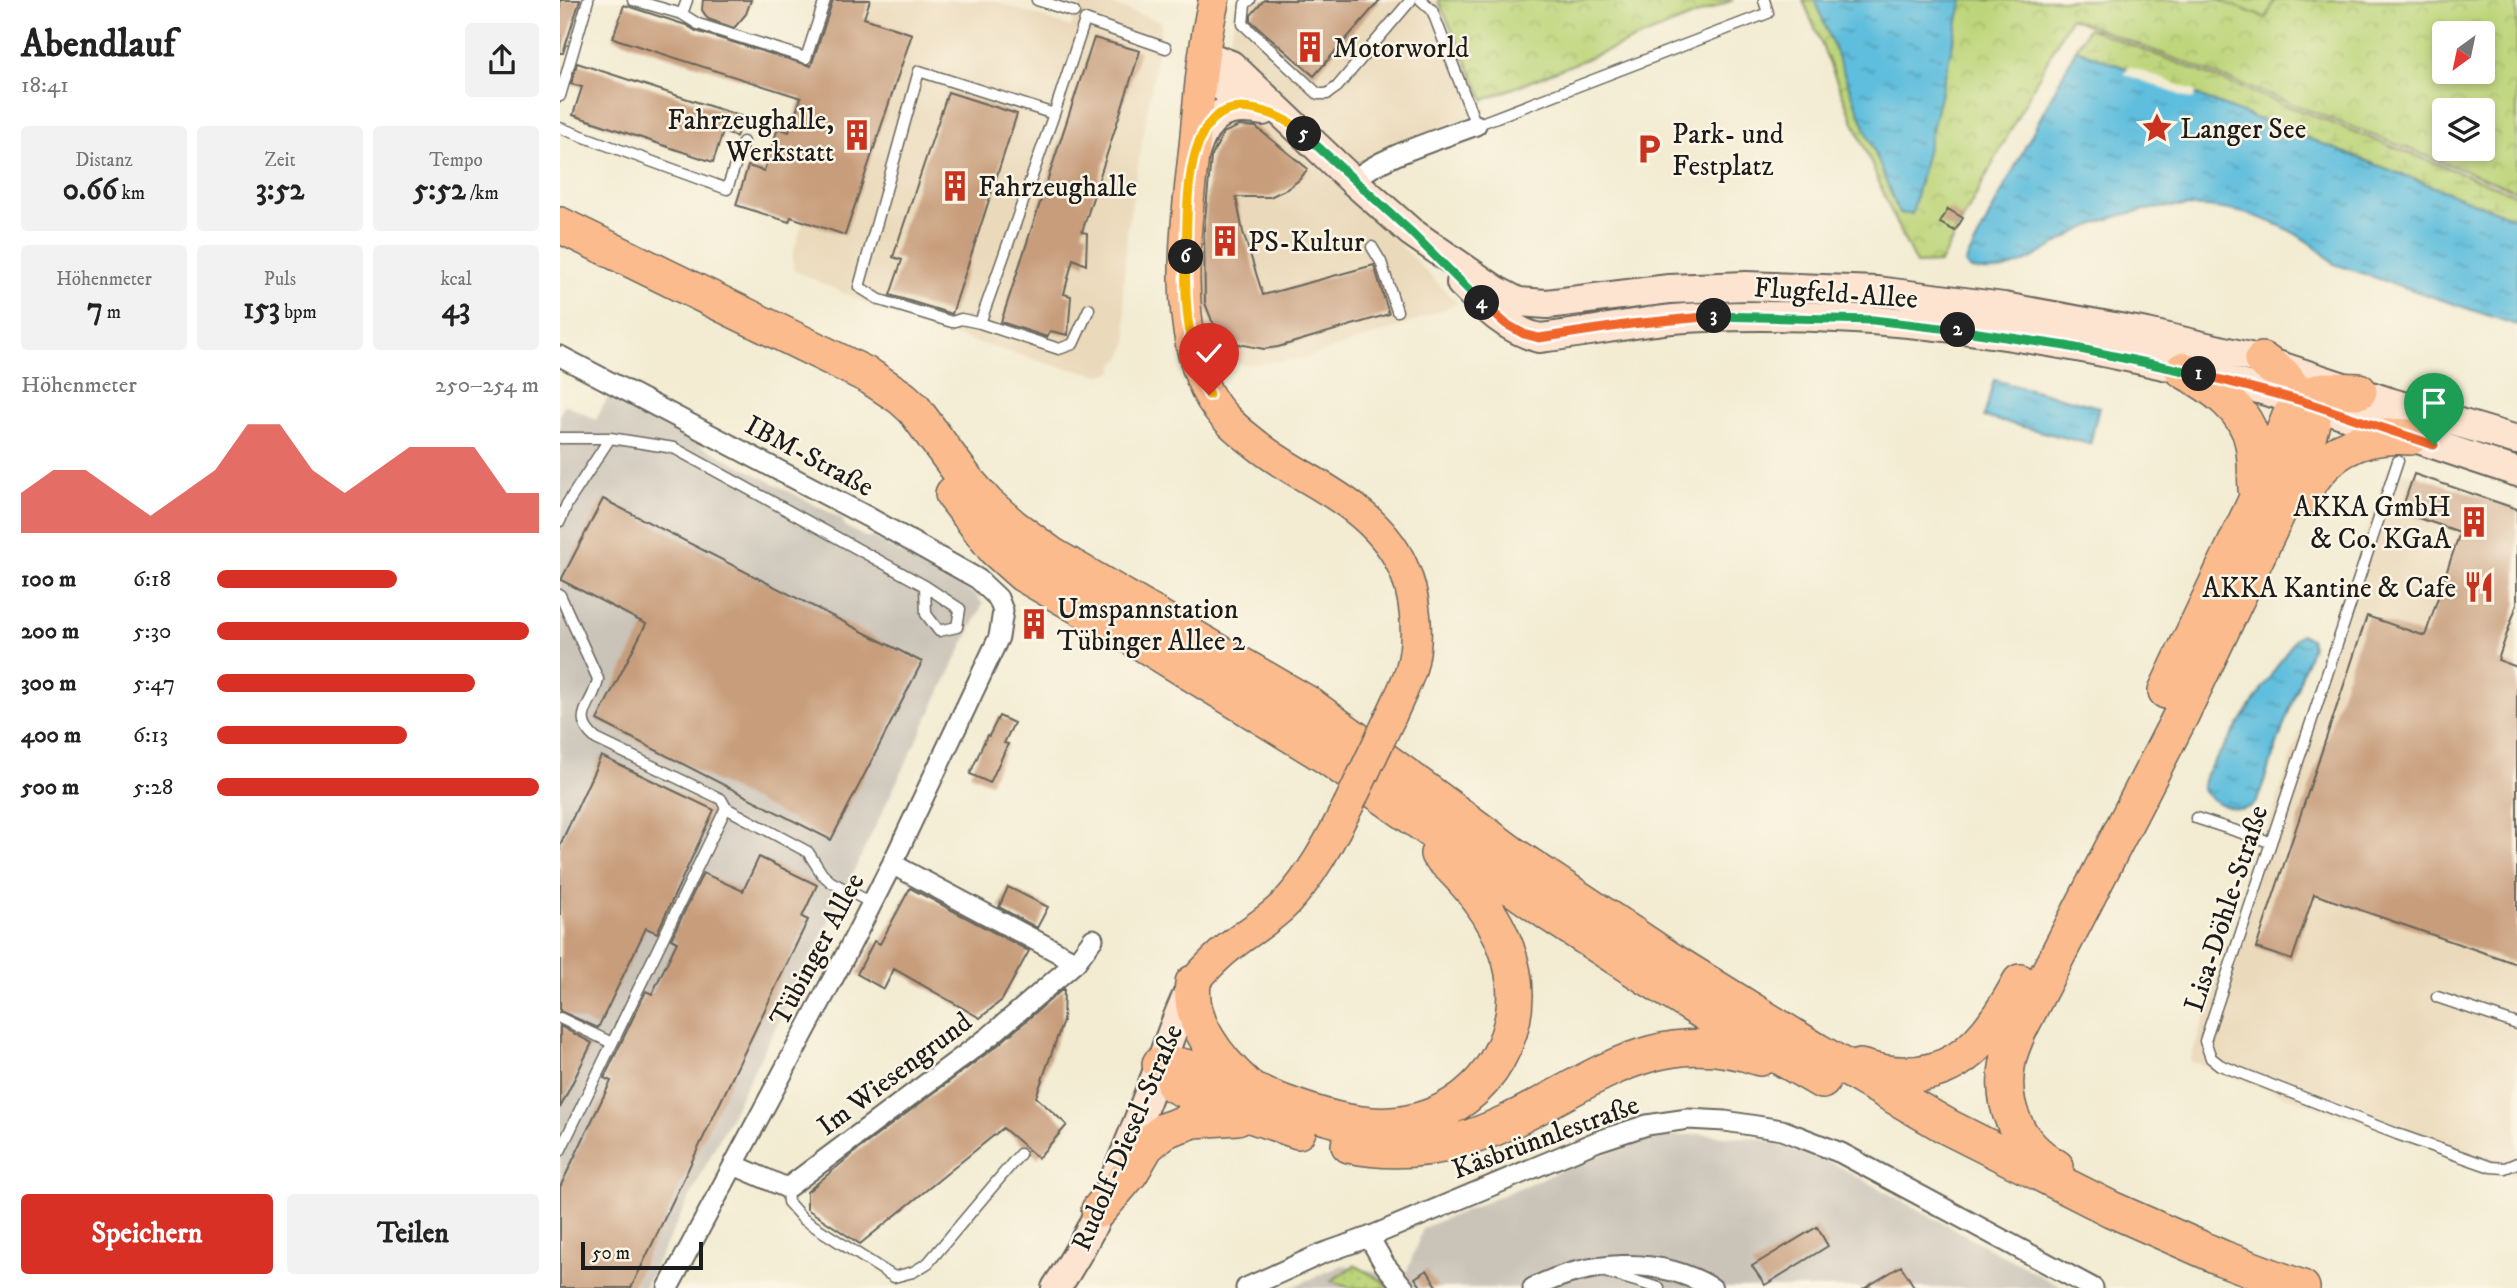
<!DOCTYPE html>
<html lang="de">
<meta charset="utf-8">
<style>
body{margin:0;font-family:"IM FELL DW Pica",serif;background:#f2f2f2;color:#222;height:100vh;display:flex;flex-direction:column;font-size:26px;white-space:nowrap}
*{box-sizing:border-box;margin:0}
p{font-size:23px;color:#767676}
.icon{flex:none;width:38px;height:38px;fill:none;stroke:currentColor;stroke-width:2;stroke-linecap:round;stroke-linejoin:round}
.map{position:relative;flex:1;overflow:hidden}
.drawer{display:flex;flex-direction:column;background:#fff;width:560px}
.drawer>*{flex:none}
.needle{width:46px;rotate:213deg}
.fabs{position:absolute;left:1872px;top:21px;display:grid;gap:14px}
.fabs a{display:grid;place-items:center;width:63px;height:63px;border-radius:7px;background:#fff;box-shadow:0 4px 10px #0003;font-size:35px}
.scale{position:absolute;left:21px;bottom:18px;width:122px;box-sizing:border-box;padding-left:7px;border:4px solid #1c1c1c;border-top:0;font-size:19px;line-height:24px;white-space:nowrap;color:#1c1c1c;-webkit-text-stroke:5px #fcf5e5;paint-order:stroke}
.pin{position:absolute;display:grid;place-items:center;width:60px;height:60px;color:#fff;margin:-72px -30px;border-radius:50% 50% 50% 0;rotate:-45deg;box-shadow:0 0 7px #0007}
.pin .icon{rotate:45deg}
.km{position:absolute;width:35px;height:35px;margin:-18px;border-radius:50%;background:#222;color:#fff;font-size:19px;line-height:35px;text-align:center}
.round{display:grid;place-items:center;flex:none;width:74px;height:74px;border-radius:7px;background:#f2f2f2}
.head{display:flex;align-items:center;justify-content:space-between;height:119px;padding:0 21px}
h1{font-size:38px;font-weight:800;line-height:52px}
.figures{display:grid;grid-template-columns:repeat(3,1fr);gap:10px;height:119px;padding:7px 21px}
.figures div{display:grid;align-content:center;border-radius:7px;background:#f2f2f2;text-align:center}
.figures b{font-size:30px;font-weight:800}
.figures small{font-size:19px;font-weight:400}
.figures p{font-size:19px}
.chart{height:196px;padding:14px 21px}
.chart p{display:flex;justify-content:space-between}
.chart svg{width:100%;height:126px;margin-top:7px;fill:#d93025;opacity:.7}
.primary-button{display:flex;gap:14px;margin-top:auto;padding:14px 21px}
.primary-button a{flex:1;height:80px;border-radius:7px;background:#d93025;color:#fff;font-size:28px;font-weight:800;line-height:80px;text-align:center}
.primary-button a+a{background:#f2f2f2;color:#222}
ul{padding:0 21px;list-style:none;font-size:23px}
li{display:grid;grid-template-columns:112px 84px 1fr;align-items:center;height:52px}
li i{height:18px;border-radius:9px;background:#d93025}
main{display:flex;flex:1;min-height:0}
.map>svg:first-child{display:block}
.built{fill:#ead9ba}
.industrial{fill:#cac3b8}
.grass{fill:url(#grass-dots);stroke:#6c784b;stroke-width:2}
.wetland{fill:url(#wetland-marsh);stroke:#6c784b;stroke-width:2}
.park{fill:url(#park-crowns);stroke:#6c784b;stroke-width:2;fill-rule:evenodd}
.garden{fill:#bdd57a;stroke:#6c784b;stroke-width:2}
.water{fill:url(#water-ripples);stroke:#3e6d7c;stroke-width:2}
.pier{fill:#f3ecd3}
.building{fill:#c79d7c}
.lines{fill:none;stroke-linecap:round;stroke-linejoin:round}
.service-casing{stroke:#67655c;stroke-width:13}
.minor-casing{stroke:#67655c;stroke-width:23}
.secondary-casing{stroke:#67655c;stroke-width:32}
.primary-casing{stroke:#67655c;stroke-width:33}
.motorway-casing{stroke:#67655c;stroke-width:38}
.service{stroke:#fff;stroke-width:10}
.minor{stroke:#fff;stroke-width:19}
.secondary{stroke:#fde4d1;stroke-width:28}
.primary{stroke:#fbbb8d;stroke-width:30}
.motorway{stroke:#fbbb8d;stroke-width:35}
.primary-bridge-casing{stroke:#67655c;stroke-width:33;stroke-linecap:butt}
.primary-bridge{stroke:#fbbb8d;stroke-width:30}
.split-1-casing{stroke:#fff;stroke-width:14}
.split-2-casing{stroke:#fff;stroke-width:14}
.split-3-casing{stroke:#fff;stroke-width:14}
.split-4-casing{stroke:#fff;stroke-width:14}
.split-5-casing{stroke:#fff;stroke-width:14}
.split-6-casing{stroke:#fff;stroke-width:14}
.split-7-casing{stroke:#fff;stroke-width:14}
.split-1{stroke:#f0652b;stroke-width:9}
.split-2{stroke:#22a559;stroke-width:9}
.split-3{stroke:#22a559;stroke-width:9}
.split-4{stroke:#f0652b;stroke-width:9}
.split-5{stroke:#22a559;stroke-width:9}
.split-6{stroke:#f5b400;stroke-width:9}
.split-7{stroke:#f5b400;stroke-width:9}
.labels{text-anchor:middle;stroke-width:5;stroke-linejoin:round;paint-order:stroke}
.poi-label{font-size:28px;fill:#1c1c1c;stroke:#fcf5e5;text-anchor:start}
.street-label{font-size:28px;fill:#1c1c1c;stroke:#fcf5e5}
</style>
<main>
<section class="drawer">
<div class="head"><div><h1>Abendlauf</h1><p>18:41</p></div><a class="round"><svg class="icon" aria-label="share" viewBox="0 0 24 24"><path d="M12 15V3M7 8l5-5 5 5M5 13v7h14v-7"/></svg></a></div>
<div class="figures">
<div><p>Distanz</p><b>0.66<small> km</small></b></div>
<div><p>Zeit</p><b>3:52</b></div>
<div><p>Tempo</p><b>5:52<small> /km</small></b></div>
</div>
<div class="figures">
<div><p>Höhenmeter</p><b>7<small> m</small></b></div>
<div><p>Puls</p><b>153<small> bpm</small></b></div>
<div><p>kcal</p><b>43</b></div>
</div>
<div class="chart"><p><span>Höhenmeter</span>250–254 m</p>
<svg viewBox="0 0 160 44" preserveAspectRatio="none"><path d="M0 44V30L10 22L20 22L30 30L40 38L50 30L60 22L70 6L80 6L90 22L100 30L110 22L120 14L130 14L140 14L150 30L160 30V44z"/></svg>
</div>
<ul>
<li><b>100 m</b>6:18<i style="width:56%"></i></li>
<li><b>200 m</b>5:30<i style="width:97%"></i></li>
<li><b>300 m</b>5:47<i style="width:80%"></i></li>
<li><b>400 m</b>6:13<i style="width:59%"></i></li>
<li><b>500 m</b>5:28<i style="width:100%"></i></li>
</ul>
<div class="primary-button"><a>Speichern</a><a>Teilen</a></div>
</section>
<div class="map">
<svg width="1957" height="1288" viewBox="0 0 1957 1288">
<defs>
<pattern id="grass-dots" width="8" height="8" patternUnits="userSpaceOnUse" patternTransform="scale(1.75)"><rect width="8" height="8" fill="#bdd57a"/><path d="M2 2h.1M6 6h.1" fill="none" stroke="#a2b669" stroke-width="1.8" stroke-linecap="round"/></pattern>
<pattern id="wetland-marsh" width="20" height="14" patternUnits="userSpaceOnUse" patternTransform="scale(1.75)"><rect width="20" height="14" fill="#bdd57a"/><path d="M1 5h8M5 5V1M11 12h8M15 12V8" fill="none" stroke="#a2b669"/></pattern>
<pattern id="park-crowns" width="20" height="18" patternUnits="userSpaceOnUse" patternTransform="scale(1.75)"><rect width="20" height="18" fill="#bdd57a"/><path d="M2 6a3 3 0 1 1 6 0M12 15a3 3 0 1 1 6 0" fill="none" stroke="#a2b669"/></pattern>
<pattern id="water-ripples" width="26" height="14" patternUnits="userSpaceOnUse" patternTransform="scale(1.75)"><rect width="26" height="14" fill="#5fbedd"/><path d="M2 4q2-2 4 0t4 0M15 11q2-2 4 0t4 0" fill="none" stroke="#4e9ab2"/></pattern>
</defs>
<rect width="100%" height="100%" fill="#fcf5e5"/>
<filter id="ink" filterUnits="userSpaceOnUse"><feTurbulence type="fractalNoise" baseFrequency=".0143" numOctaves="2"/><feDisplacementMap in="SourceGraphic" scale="14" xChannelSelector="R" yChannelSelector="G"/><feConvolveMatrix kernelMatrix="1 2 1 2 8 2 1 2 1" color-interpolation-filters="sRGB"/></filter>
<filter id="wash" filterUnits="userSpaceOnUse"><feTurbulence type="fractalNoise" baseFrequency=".00686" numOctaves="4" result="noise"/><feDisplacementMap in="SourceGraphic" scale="28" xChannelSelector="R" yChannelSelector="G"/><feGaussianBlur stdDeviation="1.57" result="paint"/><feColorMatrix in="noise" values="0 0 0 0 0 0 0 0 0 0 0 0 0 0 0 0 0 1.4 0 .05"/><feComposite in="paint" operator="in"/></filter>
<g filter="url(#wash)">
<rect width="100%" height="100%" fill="#f3ecd3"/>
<path class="built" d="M313,0H431L511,27L522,0H537L602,22L567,232L563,288L568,341L562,357L554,365V372L542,375L500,367L384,333L318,309L233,270V254Z
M679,0H878L927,111L809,156L808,213L898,303L845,325L745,358L682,365L648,344L640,315L642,216L655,104Z
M1828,467L1957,509V1175L1739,1101L1630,1061Z"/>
<path class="industrial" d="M48,397L282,519L286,527L305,537H312L416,595L423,604L281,897L84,1288H0V414L5,404L36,420Z
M1141,1134L1204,1139L1276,1165L1503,1288H730L783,1265L818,1272L842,1285L863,1228L1031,1158L1076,1143L1104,1137Z"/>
<path class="grass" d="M795,1265L829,1285L831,1288H791L771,1281Z"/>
<path class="wetland" d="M1528,28L1957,195V219L1516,49Z"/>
<path class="park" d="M878,0H1173L924,100Z
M1243,0H1957V191L1510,18L1380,263L1356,264L1336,223ZM1885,33H1923V72H1885ZM1885,110H1923V149H1885Z"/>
<path class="garden" d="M1658,0H1715L1706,18Z"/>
<path class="water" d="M1255,0H1403L1352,214H1339Z
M1516,49L1957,219V325L1774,264C1712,199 1606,192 1526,228C1495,241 1465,270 1430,271C1423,272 1415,270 1409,269L1405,263Z
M1434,380L1539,407L1530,444L1424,417Z
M1741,634L1750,639L1752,646L1697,801C1684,818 1650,804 1642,788L1646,774L1735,639Z"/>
<path class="pier" d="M1569,66L1637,92L1633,100L1564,74Z"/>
<g id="blocks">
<path class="building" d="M0,0H20L3,53H0Z
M143,0H191L186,14L174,28L148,19L142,10Z
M273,0H310L304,18L352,34L285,235L231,217L229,222L176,205L188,166L204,171L218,128L229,132L241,98L53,38L64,5L126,25L136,31L251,66Z
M704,0H820L754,76L691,21V15Z
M534,38L580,51L522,232L527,233L526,265L513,259L504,294L511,296L508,335L490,331L487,337L441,322Z
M17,63L183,117L176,137L163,132L153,162L13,115L22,87L11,84Z
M388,92L457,114L392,314L330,295L342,260L333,257Z
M679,126L696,127L748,169L739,180L727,189L710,197H676L683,232L703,295L814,265L829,314L718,347L704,349L674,343L662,334L652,321L645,303L644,230L651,158L663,133Z
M1388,209L1403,218L1395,231L1380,223Z
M1854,474L1957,509V604L1938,660L1957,667V964L1754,894L1732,960L1696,948L1807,616L1865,636L1900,532L1841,512Z
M43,499L362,662L271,840L37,720L86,624L1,580Z
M439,716L454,723L444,743L448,744L430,783L410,774L427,735L429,736Z
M41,756L154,810L97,933L86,928L38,1028L0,1011V845Z
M199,857L257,885L242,917L248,920L71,1288H0V1187L51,1081L44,1078L86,991L92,994L117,942L111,939L143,873L183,891Z
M448,887L488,907L477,928L439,907Z
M350,888L469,951L442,1000L420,1018L334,969L324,989L297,974L314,941L320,944Z
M504,988L503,1021L476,1097L507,1125L478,1158L443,1128L300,1244L247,1209V1192L296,1151L438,1045Z
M0,1026L32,1043L0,1108Z
M1257,1227L1268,1246L1205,1285L1192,1266Z
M1341,1266L1355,1288H1305Z
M867,1270L878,1288H862L855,1278Z"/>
</g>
</g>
<g filter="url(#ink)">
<use href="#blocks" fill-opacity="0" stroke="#67655c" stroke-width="2"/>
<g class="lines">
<defs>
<path id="service" d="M73,0L122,14L127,0
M477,0L514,12
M690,0L685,4L683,24L758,94H767L777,87L851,0
M861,0L872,10L916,125L1208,13L1204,0
M122,14L138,24L246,58L265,0
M0,96L28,0
M494,114L420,323L401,319L392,322L320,300L299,287L359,71L494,114L525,20L606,48
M0,128L167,189L183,142
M812,247L821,262L837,311
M420,323L499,349L513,344L529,309
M0,438H50L114,448L365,586L400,609L397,627L379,631L366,614L365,586
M1838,461L1645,1041L1651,1058L1660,1065L1837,1134L1931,1167L1945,1168L1957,1163
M0,521L7,504L50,438
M0,595L38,679C34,705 9,716 36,739L161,799L166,808L0,1151
M166,808L248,852L262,874L271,882L312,903
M1636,818L1710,842
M1877,997L1957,1024
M0,1018L52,1043
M227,1188L228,1202L243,1219L334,1277L353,1272L368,1263L460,1154
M1045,1272L1099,1288"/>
<path id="minor" d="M793,181C820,156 881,139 916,125
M0,356L308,517L418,579L438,598L443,611L439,637L332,864L285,956L108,1288
M516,962L533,939
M174,1165L227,1188L430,1036L516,962L332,864
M809,1237L825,1265L844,1288
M686,1288L761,1254L809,1237L1038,1141L1087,1125L1128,1119L1165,1121L1222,1130L1281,1153L1533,1288
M973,1288C1026,1261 1099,1255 1152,1288"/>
<path id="secondary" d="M645,55L671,65L793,181L851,232L937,291L958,302L987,304L1109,289L1186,286L1317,291L1444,307L1587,333L1702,360L1829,402L1957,440
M643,74L667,90L703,109
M635,153C647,115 663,104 703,111
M901,283C925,307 946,329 979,338C1035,332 1091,318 1147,317C1331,310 1518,340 1695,388C1784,412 1870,444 1957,472
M496,1288C538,1226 566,1153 593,1083C606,1050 616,1016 633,983"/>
<path id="primary" d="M654,0C643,46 639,95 635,141C627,219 611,319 647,392C659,416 680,432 702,449C731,471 766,486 795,509C814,524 832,543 842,565C856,594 860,638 851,669C846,685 837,702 830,718
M633,983C646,968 659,954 676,942C693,929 712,918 727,902C753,874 770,840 788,806"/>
<path id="motorway" d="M0,225L309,376L342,398L354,409L406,480L427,504L452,526L493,556L748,704L955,856L1112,961L1257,1051L1388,1127L1551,1209L1662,1258L1742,1288
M1623,370C1652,386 1687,409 1693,444C1696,459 1695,474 1696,489
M393,494L435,549L463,574L584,644L766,756L990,914L1087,977L1161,1023L1262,1081
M1739,501C1763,453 1797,433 1850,437
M1606,691L1697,498L1730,416L1750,394L1764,390L1799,391
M633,983C628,1023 659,1061 687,1086
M600,1064C621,1063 641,1072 661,1079C720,1100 796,1140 860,1120C892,1111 921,1089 937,1060C981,982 937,908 878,854
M1300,1067C1383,1092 1423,1052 1460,982
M614,1085L643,1099L738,1131
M789,1145C824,1152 860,1151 895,1142C1004,1112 1076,1015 1200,1058
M1496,1167C1457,1145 1439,1105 1448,1061C1450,1050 1455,1040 1459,1030L1621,715L1722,504L1745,448L1753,419L1748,408L1723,375L1702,360
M539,1210L571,1172L586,1146L605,1130L634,1120L677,1117"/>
</defs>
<use href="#service" class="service-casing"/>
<use href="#minor" class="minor-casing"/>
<use href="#secondary" class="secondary-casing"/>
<use href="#primary" class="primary-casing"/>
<use href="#motorway" class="motorway-casing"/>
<use href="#service" class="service"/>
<use href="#minor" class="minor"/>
<use href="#secondary" class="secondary"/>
<use href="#primary" class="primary"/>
<use href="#motorway" class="motorway"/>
<defs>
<path id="primary-bridge" d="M788,806L830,718"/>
</defs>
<use href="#primary-bridge" class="primary-bridge-casing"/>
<use href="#primary-bridge" class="primary-bridge"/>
</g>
</g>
<g class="lines" filter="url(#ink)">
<defs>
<path id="split-1" d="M1639,374L1742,401L1874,445"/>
<path id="split-2" d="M1398,330L1506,346L1639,374"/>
<path id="split-3" d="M1154,316L1313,320L1398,330"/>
<path id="split-4" d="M922,303L946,324L964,334L979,338L1071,324L1154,316"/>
<path id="split-5" d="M744,134L851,232L922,303"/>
<path id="split-6" d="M626,257C628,213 621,97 691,109C711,112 730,120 744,134"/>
<path id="split-7" d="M626,257C624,304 628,353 649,395"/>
</defs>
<use href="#split-1" class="split-1-casing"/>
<use href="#split-2" class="split-2-casing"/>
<use href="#split-3" class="split-3-casing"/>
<use href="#split-4" class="split-4-casing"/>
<use href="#split-5" class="split-5-casing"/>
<use href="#split-6" class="split-6-casing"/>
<use href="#split-7" class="split-7-casing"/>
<use href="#split-1" class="split-1"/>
<use href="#split-2" class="split-2"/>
<use href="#split-3" class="split-3"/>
<use href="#split-4" class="split-4"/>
<use href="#split-5" class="split-5"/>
<use href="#split-6" class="split-6"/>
<use href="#split-7" class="split-7"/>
</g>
<defs>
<symbol id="building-bare" viewBox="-9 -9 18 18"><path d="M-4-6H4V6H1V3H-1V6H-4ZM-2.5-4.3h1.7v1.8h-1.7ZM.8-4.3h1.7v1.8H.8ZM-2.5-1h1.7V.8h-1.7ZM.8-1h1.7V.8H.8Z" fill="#c8321e" stroke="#fcf5e5" stroke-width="2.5" paint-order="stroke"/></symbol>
<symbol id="sight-bare" viewBox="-9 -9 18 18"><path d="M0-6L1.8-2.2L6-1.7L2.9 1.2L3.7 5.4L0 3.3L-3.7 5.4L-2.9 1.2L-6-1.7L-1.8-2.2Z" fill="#c8321e" stroke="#fcf5e5" stroke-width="2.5" paint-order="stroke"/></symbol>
<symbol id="parking-bare" viewBox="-9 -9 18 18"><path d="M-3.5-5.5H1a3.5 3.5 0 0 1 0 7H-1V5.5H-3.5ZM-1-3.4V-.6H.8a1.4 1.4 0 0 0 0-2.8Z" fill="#c8321e" stroke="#fcf5e5" stroke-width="2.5" paint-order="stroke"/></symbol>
<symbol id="restaurant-bare" viewBox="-9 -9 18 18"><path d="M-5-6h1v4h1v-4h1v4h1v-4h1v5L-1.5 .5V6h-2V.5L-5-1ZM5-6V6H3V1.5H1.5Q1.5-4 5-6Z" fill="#c8321e" stroke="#fcf5e5" stroke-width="2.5" paint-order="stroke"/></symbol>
</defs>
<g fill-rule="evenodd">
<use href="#building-bare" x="728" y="25" width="44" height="44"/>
<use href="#sight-bare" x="1575" y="106" width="44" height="44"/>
<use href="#building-bare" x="275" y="113" width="44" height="44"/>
<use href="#parking-bare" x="1067" y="127" width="44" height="44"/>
<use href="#building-bare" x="373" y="164" width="44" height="44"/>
<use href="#building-bare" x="643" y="219" width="44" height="44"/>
<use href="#building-bare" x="1892" y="500" width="44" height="44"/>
<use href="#restaurant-bare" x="1897" y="565" width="44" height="44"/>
<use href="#building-bare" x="452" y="602" width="44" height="44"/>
</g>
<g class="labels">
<g class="poi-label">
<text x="773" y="57">Motorworld</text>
<text x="274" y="129" text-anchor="end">Fahrzeughalle,<tspan x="274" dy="32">Werkstatt</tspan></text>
<text x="1620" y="138">Langer See</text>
<text x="1112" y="143">Park- und<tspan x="1112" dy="32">Festplatz</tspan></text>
<text x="418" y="196">Fahrzeughalle</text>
<text x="688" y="251">PS-Kultur</text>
<text x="1891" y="516" text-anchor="end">AKKA GmbH<tspan x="1891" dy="32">&amp; Co. KGaA</tspan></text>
<text x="1896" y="597" text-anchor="end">AKKA Kantine &amp; Cafe</text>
<text x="497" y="618">Umspannstation<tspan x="497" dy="32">Tübinger Allee 2</tspan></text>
</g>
<g class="street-label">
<text transform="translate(1276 292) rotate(4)" y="10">Flugfeld-Allee</text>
<text transform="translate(250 455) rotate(28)" y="10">IBM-Straße</text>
<text transform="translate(1665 908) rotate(-72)" y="10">Lisa-Döhle-Straße</text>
<text transform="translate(256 949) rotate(-62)" y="10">Tübinger Allee</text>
<text transform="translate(334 1073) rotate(-37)" y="10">Im Wiesengrund</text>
<text transform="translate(985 1136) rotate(-20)" y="10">Käsbrünnlestraße</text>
<text transform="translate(566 1137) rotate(-67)" y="10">Rudolf-Diesel-Straße</text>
</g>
</g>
</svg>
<div class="fabs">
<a><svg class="needle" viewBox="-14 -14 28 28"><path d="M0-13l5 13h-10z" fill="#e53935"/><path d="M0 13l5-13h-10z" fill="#767676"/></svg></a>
<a><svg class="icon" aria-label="layers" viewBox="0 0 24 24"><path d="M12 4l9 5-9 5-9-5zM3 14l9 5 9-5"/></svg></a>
</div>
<div class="scale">50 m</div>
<div class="pin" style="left:1874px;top:445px;background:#1e9e55"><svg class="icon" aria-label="arrive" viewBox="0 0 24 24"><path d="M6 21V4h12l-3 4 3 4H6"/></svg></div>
<div class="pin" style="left:649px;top:395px;background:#d93025"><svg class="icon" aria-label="check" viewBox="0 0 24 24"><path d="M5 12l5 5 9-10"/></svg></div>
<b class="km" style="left:1639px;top:374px">1</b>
<b class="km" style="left:1398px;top:330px">2</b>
<b class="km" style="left:1154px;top:316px">3</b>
<b class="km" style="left:922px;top:303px">4</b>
<b class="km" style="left:744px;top:134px">5</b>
<b class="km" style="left:626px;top:257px">6</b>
</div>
</main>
